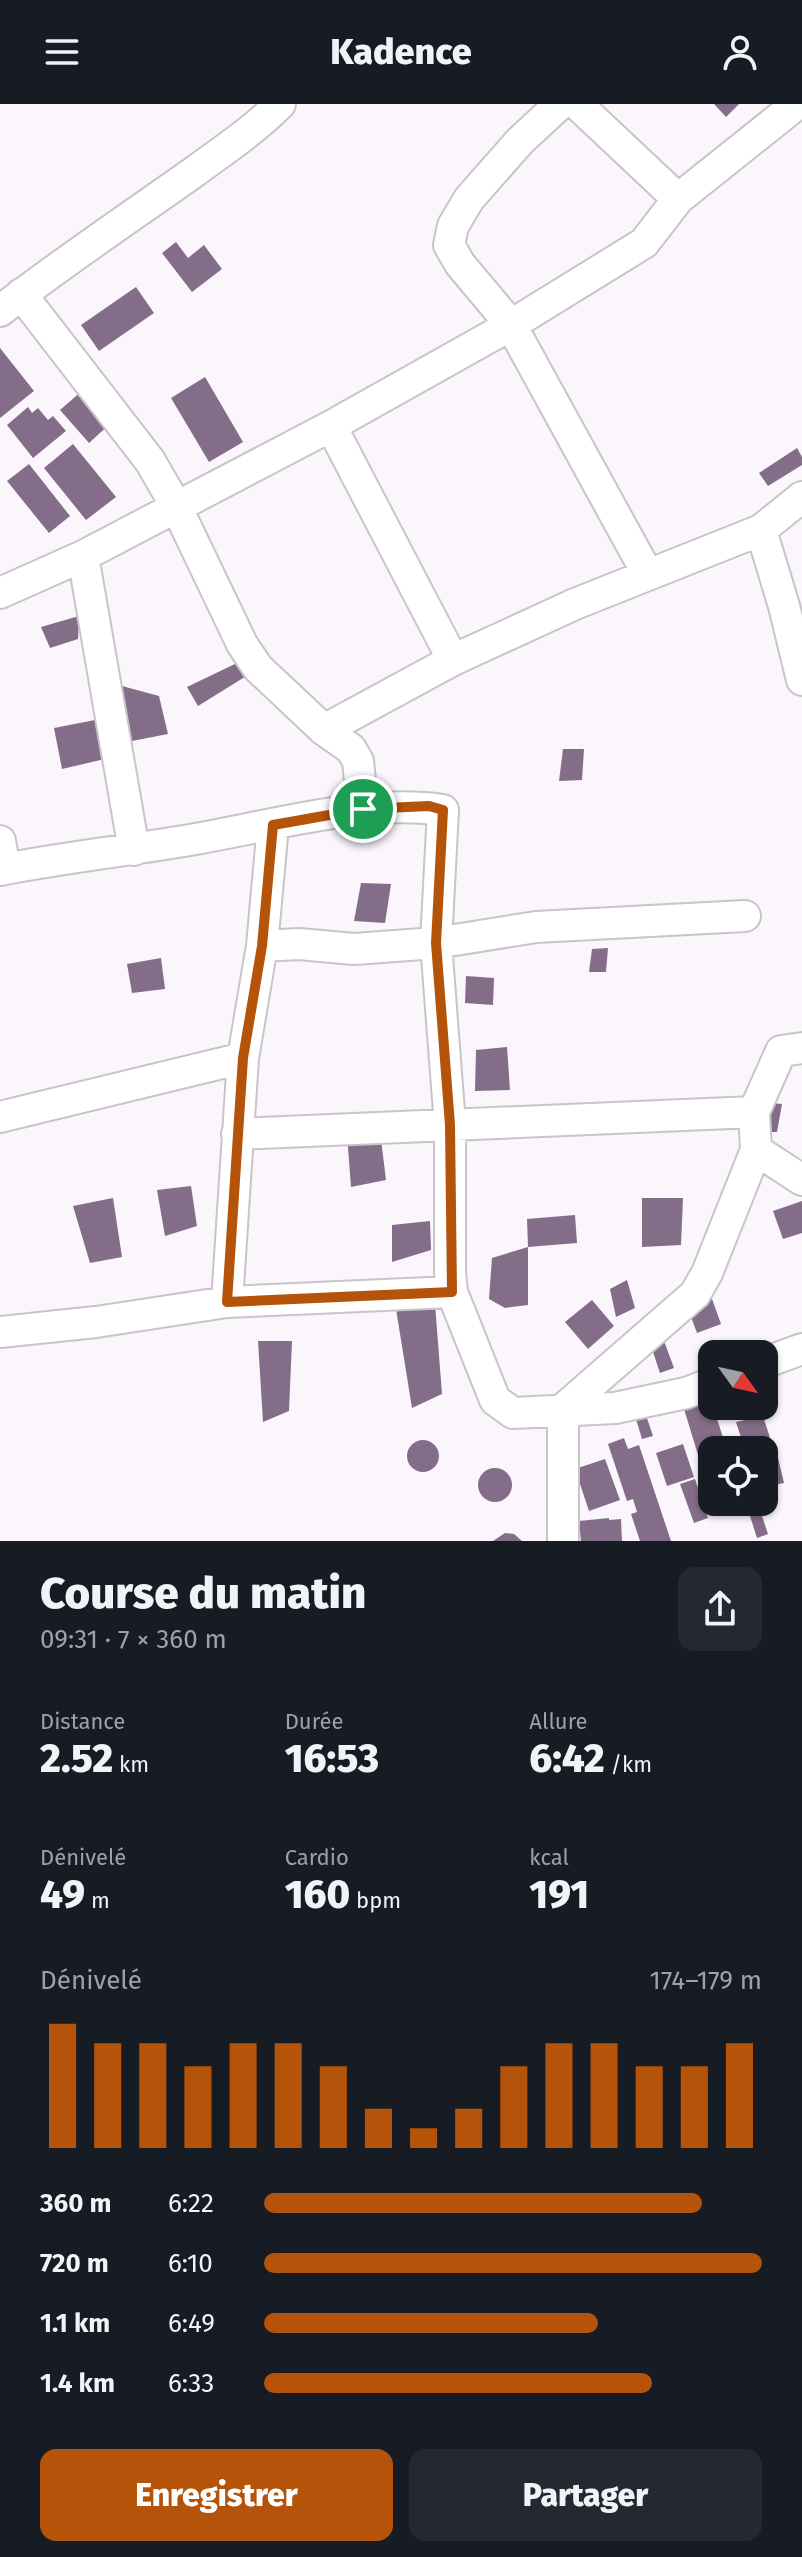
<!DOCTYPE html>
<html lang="fr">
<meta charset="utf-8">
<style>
body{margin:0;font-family:"Fira Sans",sans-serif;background:#242831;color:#f1f3f6;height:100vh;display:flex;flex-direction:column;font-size:30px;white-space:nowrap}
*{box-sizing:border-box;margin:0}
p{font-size:26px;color:#9ea1a6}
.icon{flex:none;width:44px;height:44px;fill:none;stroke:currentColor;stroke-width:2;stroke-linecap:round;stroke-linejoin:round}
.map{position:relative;height:1437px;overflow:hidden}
.details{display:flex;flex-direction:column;background:#171b24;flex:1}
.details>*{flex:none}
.needle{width:52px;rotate:123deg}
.controls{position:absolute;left:698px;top:1236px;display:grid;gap:16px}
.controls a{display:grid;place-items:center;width:80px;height:80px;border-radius:16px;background:#171b24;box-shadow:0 2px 6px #0004;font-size:40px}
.pin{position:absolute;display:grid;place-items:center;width:68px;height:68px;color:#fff;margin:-34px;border:4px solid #fff;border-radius:50%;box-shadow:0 2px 8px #0007}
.round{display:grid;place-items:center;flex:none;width:84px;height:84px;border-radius:16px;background:#242831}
.summary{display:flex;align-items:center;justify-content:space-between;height:136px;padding:0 40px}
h1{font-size:44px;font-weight:800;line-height:60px}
.metrics{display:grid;grid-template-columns:repeat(3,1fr);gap:12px;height:136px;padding:8px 40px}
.metrics div{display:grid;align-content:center}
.metrics b{font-size:40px;font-weight:800}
.metrics small{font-size:22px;font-weight:400}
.metrics p{font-size:22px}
.chart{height:224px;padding:16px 40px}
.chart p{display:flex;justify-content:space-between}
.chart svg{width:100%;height:144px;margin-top:8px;stroke:#b45309;stroke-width:6}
.primary-button{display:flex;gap:16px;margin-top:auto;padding:16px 40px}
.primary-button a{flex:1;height:92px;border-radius:16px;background:#b45309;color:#fff;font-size:32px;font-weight:800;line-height:92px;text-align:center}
.primary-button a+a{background:#242831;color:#f1f3f6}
ul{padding:0 40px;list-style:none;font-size:26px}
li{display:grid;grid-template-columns:128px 96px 1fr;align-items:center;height:60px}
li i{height:20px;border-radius:10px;background:#b45309}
header{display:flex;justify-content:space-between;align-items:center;height:104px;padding:0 40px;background:#171b24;font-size:36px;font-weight:800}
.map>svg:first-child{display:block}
.building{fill:#846d89}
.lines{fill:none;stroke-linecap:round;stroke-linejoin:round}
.minor-casing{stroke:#c8c5c9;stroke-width:34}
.minor{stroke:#fff;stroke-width:30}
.route-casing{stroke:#fff;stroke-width:16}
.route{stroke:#b45309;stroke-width:10}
</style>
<header><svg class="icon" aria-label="menu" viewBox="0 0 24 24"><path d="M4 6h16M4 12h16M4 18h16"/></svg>Kadence<svg class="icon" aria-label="person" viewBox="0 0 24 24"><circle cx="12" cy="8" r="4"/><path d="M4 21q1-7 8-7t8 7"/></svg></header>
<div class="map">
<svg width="802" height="1437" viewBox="0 0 802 1437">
<rect width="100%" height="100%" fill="#faf6fb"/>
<path class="building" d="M714,0H739L726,13Z
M176,138L188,154L204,141L222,165L192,188L162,149Z
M136,183L154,209L99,247L81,221Z
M0,244L34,287L0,314Z
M205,273L243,338L209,358L171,294Z
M83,286L112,318L89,339L60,306Z
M28,303L32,309L38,304L48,316L53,312L66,327L33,354L7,321Z
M73,340L116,393L86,416L44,364Z
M797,344L802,353V361L768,382L759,369Z
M29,360L70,412L49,429L7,377Z
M79,512L78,535L50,544L41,523Z
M239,558L248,571L198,602L187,583Z
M122,582L159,592L168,630L132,637Z
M95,616L109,654L62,665L54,624Z
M563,645H584L582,676L559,677Z
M361,779L391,780L385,819L354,817Z
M608,844L606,868H589L592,845Z
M161,854L165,885L132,889L127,860Z
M466,872L494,874L493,901L465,899Z
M507,943L510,986L475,987L476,946Z
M771,999L782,1000L777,1028H764Z
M380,1027L386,1076L351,1083L347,1031Z
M191,1082L197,1122L165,1132L157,1086Z
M113,1094L122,1153L90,1159L73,1102Z
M642,1094H683L681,1141L642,1143Z
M802,1097V1129L783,1135L773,1107Z
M575,1111L577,1139L528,1143L527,1115Z
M430,1117L431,1146L392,1158V1121Z
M528,1143V1201L505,1204L489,1195L492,1154Z
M627,1176L635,1204L616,1213L610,1185Z
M711,1192L721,1220L697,1229L687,1202Z
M592,1196L614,1222L588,1245L565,1218Z
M435,1200L442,1290L412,1304L396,1205Z
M258,1237H292L289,1307L263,1318Z
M664,1237L674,1264L660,1269L651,1242Z
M711,1296L727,1346H712V1364L703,1367L684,1305Z
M736,1302H762L755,1305L757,1309L736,1316L732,1303Z
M646,1311L653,1332L642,1335L636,1315Z
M763,1312L772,1340L755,1346H745L736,1318Z
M624,1334L628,1345L639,1341L671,1437H640L631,1410L637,1408L633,1395L627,1397L608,1340Z
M407 1352a16 16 0 1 1 32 0a16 16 0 1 1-32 0Z
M683,1340L694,1373L667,1382L656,1349Z
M776,1345L784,1379L764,1383V1348Z
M605,1355L620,1396L589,1407L575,1365Z
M478 1381a17 17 0 1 1 34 0a17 17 0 1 1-34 0Z
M695,1375L708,1414L694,1419L680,1380Z
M761,1409L768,1430L757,1434L750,1412Z
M609,1414V1416L621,1415L622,1437H581L579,1417Z
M505,1429L514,1430L522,1437H493Z"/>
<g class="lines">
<defs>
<path id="minor" d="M560,0L520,37L469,95L453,122L449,141L460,160L511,221L647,469
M577,0L678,95
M21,190L150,357L176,402L242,540L258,564L324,626L351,645L358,657L363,705
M0,207C63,158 129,114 194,68C224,46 254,26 280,0
M331,322L453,556
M761,426L784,502L802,576
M83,452L134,746
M0,489L83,452L331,322L511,221L644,139L678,95L797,0
M324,626L453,556L575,500L761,426L802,393
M0,737L5,765
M0,766C66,753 134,746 201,734C279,720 365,695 443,706L436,839L450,1021V1169L452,1188L495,1296L513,1309L615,1304L686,1289L712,1279
M262,842L299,840L354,845L436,839L536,823L745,812
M0,1013L243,954
M237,1030L754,1008
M756,1046L802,1076
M227,1198L243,954L262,842L273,721
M0,1228L96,1218L227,1198L452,1188
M764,1259L802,1245
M563,1437V1305L695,1190L707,1169L756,1046L754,1008L781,947L802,944"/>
</defs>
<use href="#minor" class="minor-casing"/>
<use href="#minor" class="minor"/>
</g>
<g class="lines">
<defs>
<path id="route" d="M429,702L443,706L436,839L450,1021L452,1188L227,1198L243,954L262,842L273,721L363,705Z"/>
</defs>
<use href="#route" class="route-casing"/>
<use href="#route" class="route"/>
</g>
</svg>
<div class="controls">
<a><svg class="needle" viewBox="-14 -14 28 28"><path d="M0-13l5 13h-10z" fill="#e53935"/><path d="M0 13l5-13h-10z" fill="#9ea1a6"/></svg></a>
<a><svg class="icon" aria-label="locate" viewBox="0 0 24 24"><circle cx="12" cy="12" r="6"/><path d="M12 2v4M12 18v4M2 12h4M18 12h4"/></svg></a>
</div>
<div class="pin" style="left:363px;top:705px;background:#1e9e55"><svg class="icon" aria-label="arrive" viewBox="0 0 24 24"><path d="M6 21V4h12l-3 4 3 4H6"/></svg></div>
</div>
<section class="details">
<div class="summary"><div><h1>Course du matin</h1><p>09:31 · 7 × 360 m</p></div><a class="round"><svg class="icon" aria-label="share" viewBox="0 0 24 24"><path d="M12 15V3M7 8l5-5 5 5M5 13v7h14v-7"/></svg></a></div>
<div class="metrics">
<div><p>Distance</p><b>2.52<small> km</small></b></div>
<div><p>Durée</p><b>16:53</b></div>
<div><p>Allure</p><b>6:42<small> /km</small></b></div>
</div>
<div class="metrics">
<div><p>Dénivelé</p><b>49<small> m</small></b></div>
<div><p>Cardio</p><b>160<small> bpm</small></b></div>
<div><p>kcal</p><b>191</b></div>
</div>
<div class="chart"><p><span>Dénivelé</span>174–179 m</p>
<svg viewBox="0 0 160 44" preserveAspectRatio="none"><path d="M5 44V6M15 44V12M25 44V12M35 44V19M45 44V12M55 44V12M65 44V19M75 44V32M85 44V38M95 44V32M105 44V19M115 44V12M125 44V12M135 44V19M145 44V19M155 44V12"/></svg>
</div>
<ul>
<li><b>360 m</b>6:22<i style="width:88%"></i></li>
<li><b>720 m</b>6:10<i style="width:100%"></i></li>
<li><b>1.1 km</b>6:49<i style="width:67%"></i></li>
<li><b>1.4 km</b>6:33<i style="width:78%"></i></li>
</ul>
<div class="primary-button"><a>Enregistrer</a><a>Partager</a></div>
</section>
